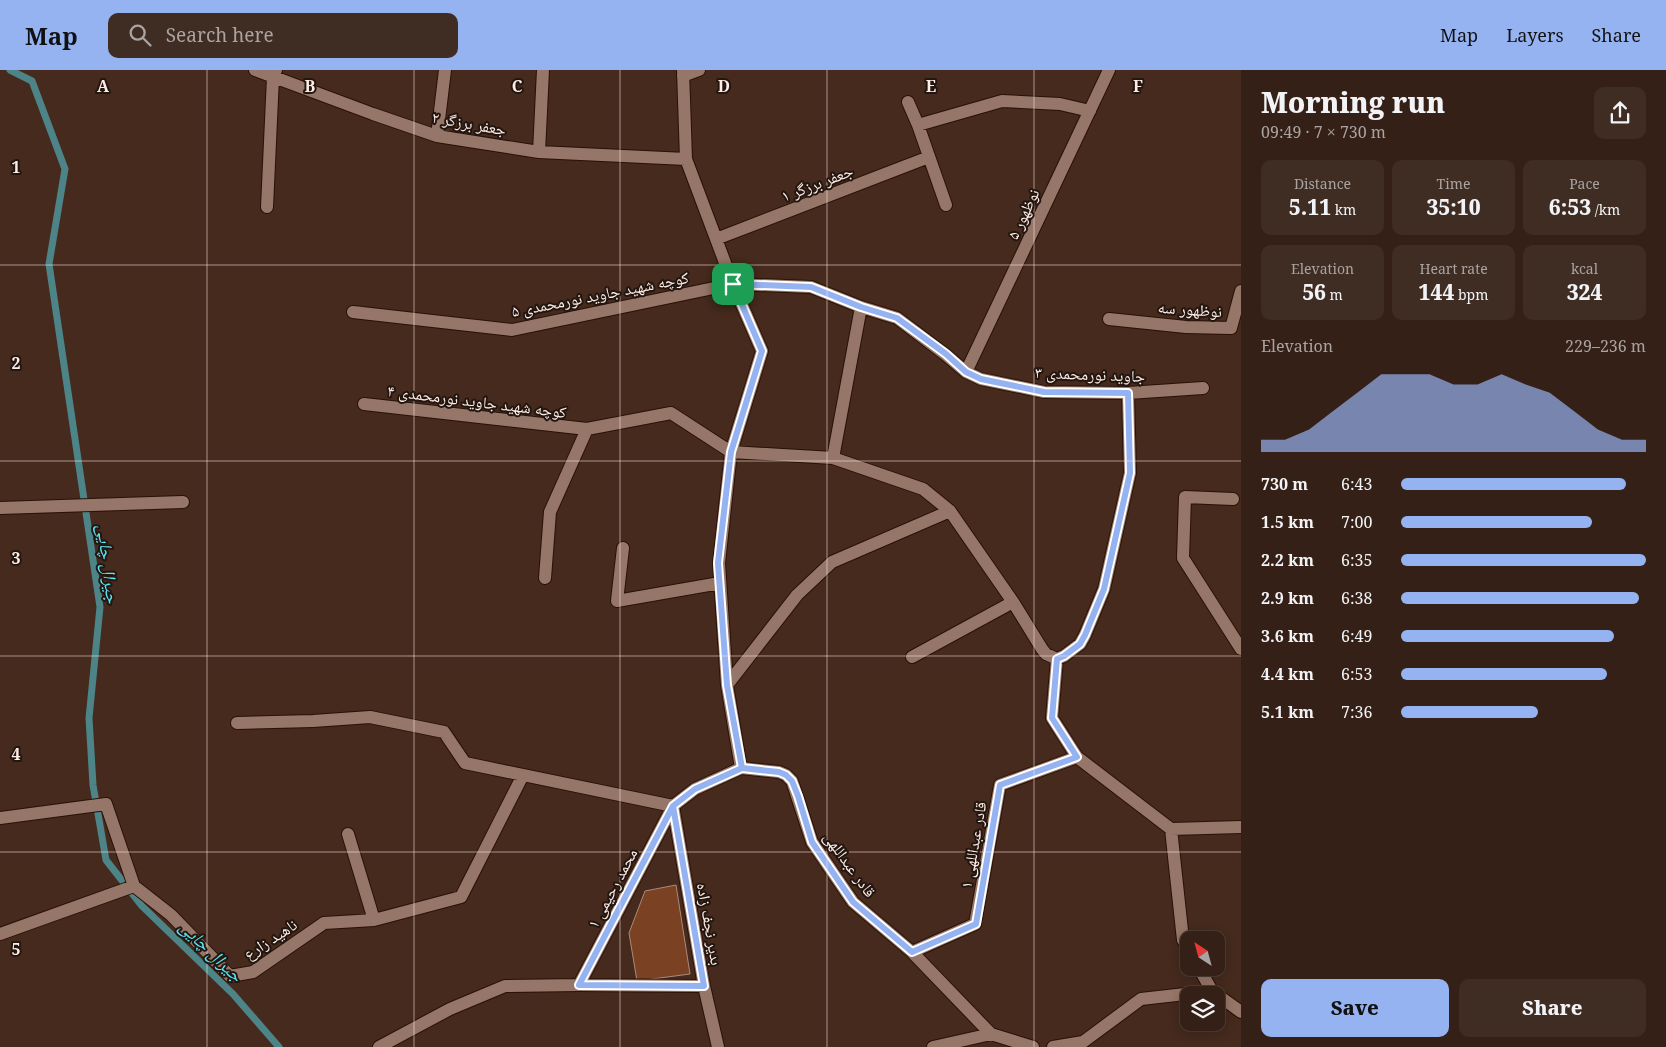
<!DOCTYPE html>
<meta charset="utf-8">
<style>
body{margin:0;font-family:"Noto Serif","Noto Naskh Arabic",serif;background:#3f2d23;color:#f1f3f6;height:100vh;display:flex;flex-direction:column;font-size:19px;white-space:nowrap}
*{box-sizing:border-box;margin:0}
p{font-size:16px;color:#a9a3a1}
.icon{flex:none;width:28px;height:28px;fill:none;stroke:currentColor;stroke-width:2;stroke-linecap:round;stroke-linejoin:round}
.map{position:relative;flex:1;overflow:hidden}
.drawer{display:flex;flex-direction:column;background:#342016;width:425px}
.drawer>*{flex:none}
.needle{width:32px;rotate:324deg}
.fabs{position:absolute;left:1180px;top:861px;display:grid;gap:10px}
.fabs a{display:grid;place-items:center;width:45px;height:45px;border-radius:10px;background:#342016;box-shadow:0 2px 12px #0003,0 0 0 1px #4e3e35;font-size:25px}
.pin{position:absolute;display:grid;place-items:center;width:42px;height:42px;color:#fff;margin:-21px;border-radius:10px;box-shadow:0 2px 8px #0006}
.round{display:grid;place-items:center;flex:none;width:52px;height:52px;border-radius:10px;background:#3f2d23}
.summary{display:flex;align-items:center;justify-content:space-between;height:85px;padding:0 20px}
h1{font-size:28px;font-weight:800;line-height:38px}
.metrics{display:grid;grid-template-columns:repeat(3,1fr);gap:8px;height:85px;padding:5px 20px}
.metrics div{display:grid;align-content:center;border-radius:10px;background:#3f2d23;text-align:center}
.metrics b{font-size:21px;font-weight:800}
.metrics small{font-size:14px;font-weight:400}
.metrics p{font-size:14px}
.chart{height:140px;padding:10px 20px}
.chart p{display:flex;justify-content:space-between}
.chart svg{width:100%;height:90px;margin-top:5px;fill:#95b2f1;opacity:.7}
.primary-button{display:flex;gap:10px;margin-top:auto;padding:10px 20px}
.primary-button a{flex:1;height:58px;border-radius:10px;background:#95b2f1;color:#111;font-size:20px;font-weight:800;line-height:58px;text-align:center}
.primary-button a+a{background:#3f2d23;color:#f1f3f6}
ul{padding:0 20px;list-style:none;font-size:16px}
li{display:grid;grid-template-columns:80px 60px 1fr;align-items:center;height:38px}
li i{height:12px;border-radius:6px;background:#95b2f1}
header{display:flex;align-items:center;gap:30px;box-sizing:border-box;height:70px;padding:0 25px;background:#95b2f1;color:#111}
header strong{font-size:24px}
nav{display:flex;gap:28px;margin-inline-start:auto;font-size:18px}
.search{width:350px;height:45px;background:#3f2d23;display:flex;align-items:center;gap:12px;box-sizing:border-box;padding:0 18px;border-radius:10px;color:#a9a3a1;font-size:19px}
main{display:flex;flex:1;min-height:0}
.map>svg:first-child{display:block}
.lines{fill:none;stroke-linecap:round;stroke-linejoin:round}
.stream{stroke:#4c8487;stroke-width:7}
.building{fill:#7a4123;stroke:#ac8b7b}
.street-casing{stroke:#2a1106;stroke-width:14}
.street{stroke:#967668;stroke-width:12}
.route-casing{stroke:#fff;stroke-width:10}
.route{stroke:#95b2f1;stroke-width:6}
.grid{fill:none;stroke:#ffece4;stroke-width:1;stroke-opacity:0.55}
.labels{text-anchor:middle;stroke-width:4;stroke-linejoin:round;paint-order:stroke}
.street-label{font-size:16px;fill:#ffece4;stroke:#221610}
.water-label{font-size:18px;font-style:italic;fill:#5ae5f5;stroke:#221610}
.grid-label{font-size:16px;text-anchor:middle;font-weight:bold;fill:#ffece4;stroke:#221610;stroke-width:4;stroke-linejoin:round;paint-order:stroke}
</style>
<header>
<strong>Map</strong>
<div class="search"><svg class="icon" aria-label="search" viewBox="0 0 24 24"><circle cx="10" cy="10" r="6"/><path d="M15 15l6 6"/></svg>Search here</div>
<nav><a>Map</a><a>Layers</a><a>Share</a></nav>
</header>
<main>
<div class="map">
<svg width="1241" height="977" viewBox="0 0 1241 977">
<rect width="100%" height="100%" fill="#452a1d"/>
<g class="lines">
<path class="stream" d="M10,0L32,11L65,99L49,194L100,537L89,648L93,715L106,790L142,836L233,924L279,977"/>
</g>
<path class="building" d="M676,815L690,904L637,911L629,863L645,821Z"/>
<g class="lines">
<defs>
<path id="street" d="M255,0L373,44L437,66L539,82L686,89
M683,0L686,89L733,214L762,281L731,382L719,493L727,615L741,698
M683,6L699,0
M908,32L918,55L946,135
M918,55L1002,31L1060,34L1090,41
M437,66L445,0
M539,82L543,0
M267,137L273,7L276,0
M716,169L929,87
M353,242L512,260L733,214L811,217L861,237L897,248L946,285L966,302L981,309L1044,322L1128,323L1203,318
M1109,249L1186,257L1231,258L1241,221
M966,302L1109,0
M364,334L587,359
M833,388L861,237
M1233,429L1185,427L1183,488L1241,579
M0,438L183,432
M623,478L617,531L720,513
M545,508L550,442L587,359L671,343L731,382L833,388L923,419L950,441L1013,532L1042,579L1046,584L1057,589L1064,586L1080,574L1085,565L1104,519L1130,403L1128,323
M912,587L1013,532
M1057,589L1052,648L1077,687L1171,759L1183,870L1189,879
M727,615L797,525L832,492L950,441
M237,653L313,651L370,647L444,662L465,693L673,736
M673,736L704,916L718,977
M0,748L106,734L134,816
M1171,759L1241,757
M348,764L374,850
M0,864L134,816L171,845L230,906L253,902L324,853L374,850L461,827L523,705
M912,882L975,854L1000,715L1077,687
M1199,898L1212,921L1241,942
M579,915L673,736L695,719L741,698L779,702L786,705L792,711L812,772L853,832L912,882L991,964L1033,977
M379,977L450,939L505,916L579,915L704,916
M933,977L991,964
M1053,977L1083,972L1141,929L1212,921"/>
</defs>
<use href="#street" class="street-casing"/>
<use href="#street" class="street"/>
</g>
<g class="lines">
<defs>
<path id="route" d="M733,214L762,281L731,382L718,493L727,615L742,698L695,719L673,736L704,916L579,915L673,736L695,719L742,698L779,702L786,705L792,711L798,726L812,772L853,832L912,882L976,854L1000,715L1077,687L1052,648L1057,589L1064,586L1080,574L1085,565L1104,519L1130,403L1128,323L1044,322L981,309L966,302L946,284L897,248L861,237L811,217L733,214"/>
</defs>
<use href="#route" class="route-casing"/>
<use href="#route" class="route"/>
</g>
<path class="grid" d="M207,0V977M414,0V977M620,0V977M827,0V977M1034,0V977M0,195H1241M0,391H1241M0,586H1241M0,782H1241"/>
<g class="labels">
<g class="street-label">
<text transform="translate(469 53) rotate(10)" y="6">جعفر برزگر ۲</text>
<text transform="translate(817 113) rotate(-21)" y="6">جعفر برزگر ۱</text>
<text transform="translate(1023 144) rotate(-65)" y="6">نوظهور ۵</text>
<text transform="translate(600 224) rotate(-11)" y="6">کوچه شهید جاوید نورمحمدی ۵</text>
<text transform="translate(1190 239) rotate(4)" y="6">نوظهور سه</text>
<text transform="translate(1090 304) rotate(2)" y="6">جاوید نورمحمدی ۳</text>
<text transform="translate(477 331) rotate(7)" y="6">کوچه شهید جاوید نورمحمدی ۴</text>
<text transform="translate(973 775) rotate(-80)" y="6">قادر عبداللهی ۱</text>
<text transform="translate(850 794) rotate(54)" y="6">قادر عبداللهی</text>
<text transform="translate(612 818) rotate(-62)" y="6">محمد رحیمی ۱</text>
<text transform="translate(710 854) rotate(80)" y="6">بدیر نجف زاده</text>
<text transform="translate(270 869) rotate(-33)" y="6">ناهید زارع</text>
</g>
<g class="water-label">
<text transform="translate(108 494) rotate(83)" y="6">جیرال چایی</text>
<text transform="translate(211 881) rotate(44)" y="6">جیرال چایی</text>
</g>
</g>
<g class="grid-label">
<text x="103" y="22">A</text>
<text x="310" y="22">B</text>
<text x="517" y="22">C</text>
<text x="724" y="22">D</text>
<text x="931" y="22">E</text>
<text x="1138" y="22">F</text>
<text x="16" y="103">1</text>
<text x="16" y="299">2</text>
<text x="16" y="494">3</text>
<text x="16" y="690">4</text>
<text x="16" y="885">5</text>
</g>
</svg>
<div class="fabs">
<a><svg class="needle" viewBox="-14 -14 28 28"><path d="M0-13l5 13h-10z" fill="#e53935"/><path d="M0 13l5-13h-10z" fill="#a9a3a1"/></svg></a>
<a><svg class="icon" aria-label="layers" viewBox="0 0 24 24"><path d="M12 4l9 5-9 5-9-5zM3 14l9 5 9-5"/></svg></a>
</div>
<div class="pin" style="left:733px;top:214px;background:#1e9e55"><svg class="icon" aria-label="arrive" viewBox="0 0 24 24"><path d="M6 21V4h12l-3 4 3 4H6"/></svg></div>
</div>
<section class="drawer">
<div class="summary"><div><h1>Morning run</h1><p>09:49 · 7 × 730 m</p></div><a class="round"><svg class="icon" aria-label="share" viewBox="0 0 24 24"><path d="M12 15V3M7 8l5-5 5 5M5 13v7h14v-7"/></svg></a></div>
<div class="metrics">
<div><p>Distance</p><b>5.11<small> km</small></b></div>
<div><p>Time</p><b>35:10</b></div>
<div><p>Pace</p><b>6:53<small> /km</small></b></div>
</div>
<div class="metrics">
<div><p>Elevation</p><b>56<small> m</small></b></div>
<div><p>Heart rate</p><b>144<small> bpm</small></b></div>
<div><p>kcal</p><b>324</b></div>
</div>
<div class="chart"><p><span>Elevation</span>229–236 m</p>
<svg viewBox="0 0 160 44" preserveAspectRatio="none"><path d="M0 44V38L10 38L20 33L30 24L40 15L50 6L60 6L70 6L80 11L90 11L100 6L110 11L120 15L130 24L140 33L150 38L160 38V44z"/></svg>
</div>
<ul>
<li><b>730 m</b>6:43<i style="width:92%"></i></li>
<li><b>1.5 km</b>7:00<i style="width:78%"></i></li>
<li><b>2.2 km</b>6:35<i style="width:100%"></i></li>
<li><b>2.9 km</b>6:38<i style="width:97%"></i></li>
<li><b>3.6 km</b>6:49<i style="width:87%"></i></li>
<li><b>4.4 km</b>6:53<i style="width:84%"></i></li>
<li><b>5.1 km</b>7:36<i style="width:56%"></i></li>
</ul>
<div class="primary-button"><a>Save</a><a>Share</a></div>
</section>
</main>
